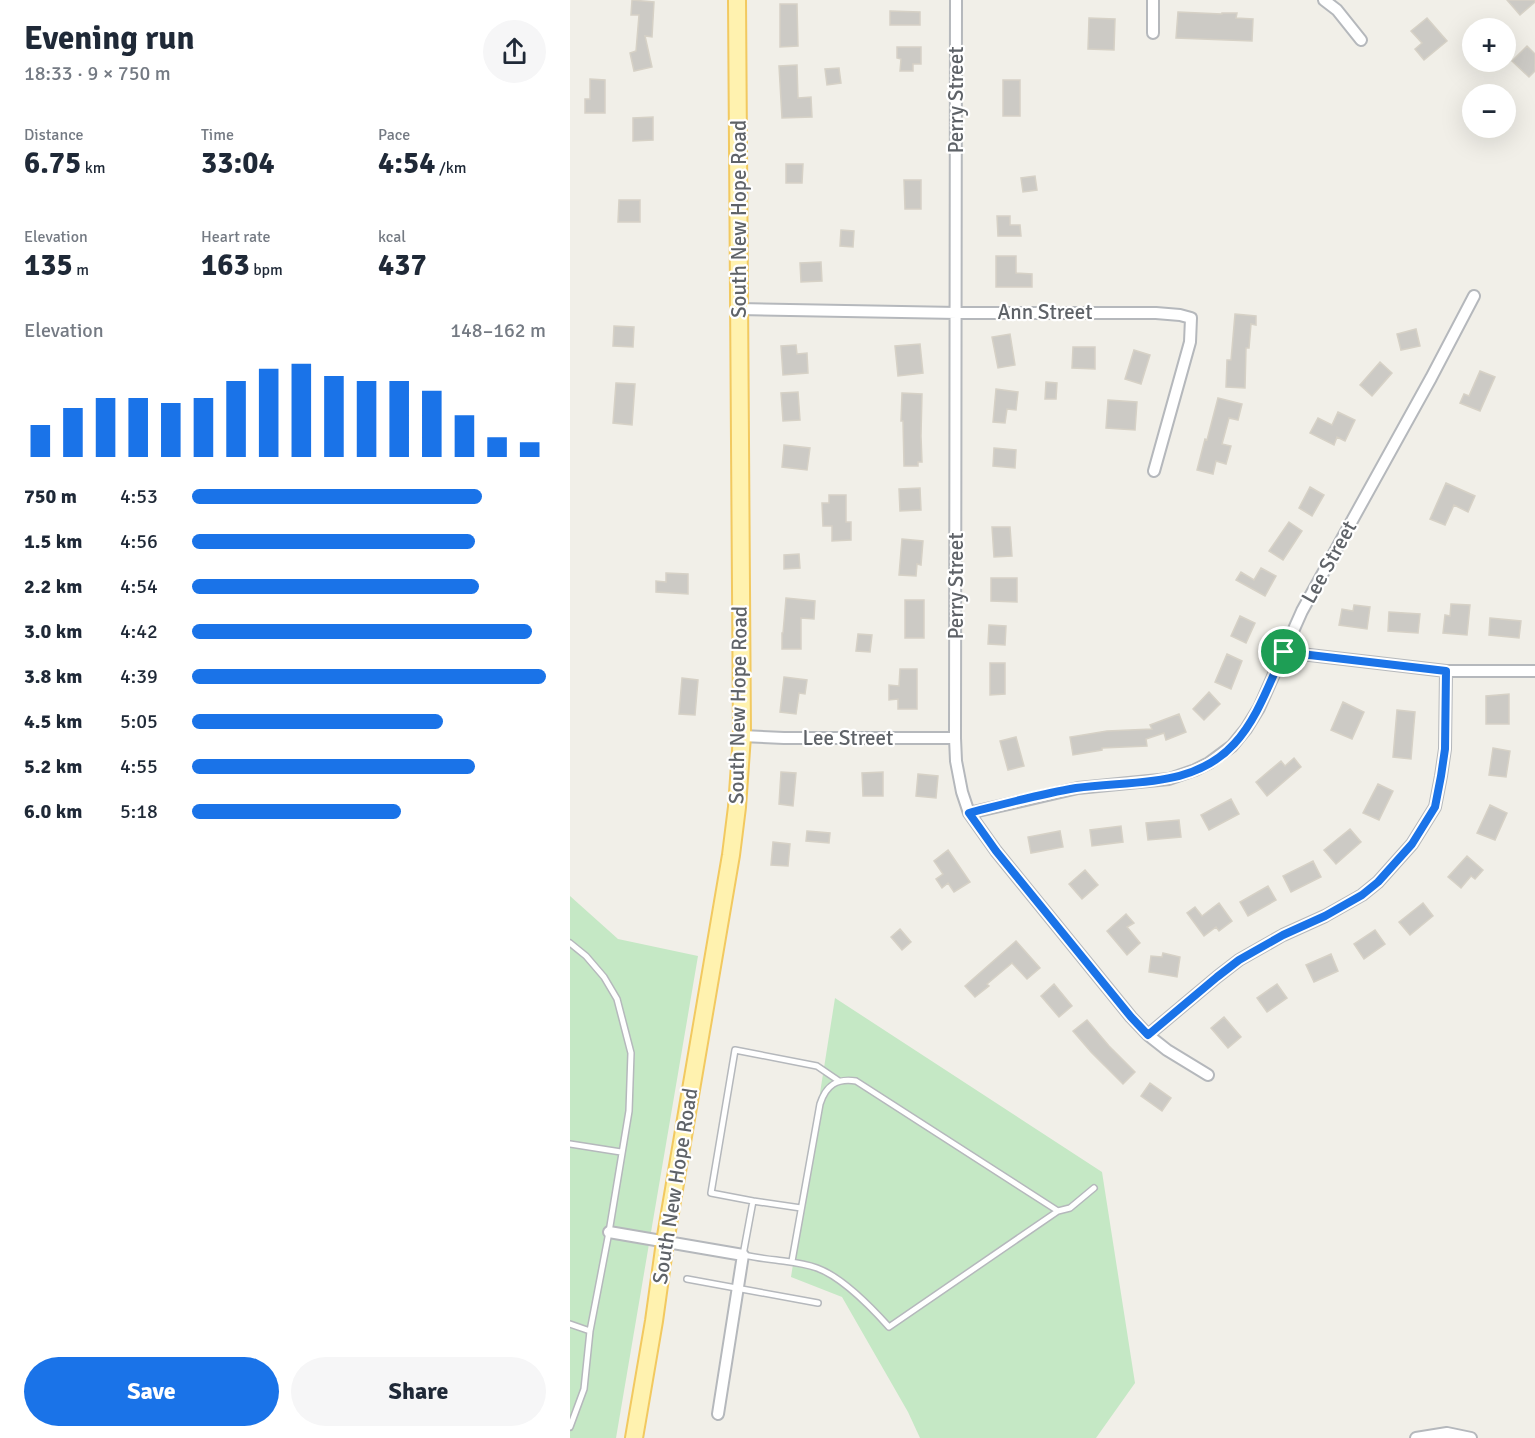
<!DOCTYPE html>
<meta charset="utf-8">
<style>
body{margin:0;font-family:Signika,sans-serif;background:#f6f6f7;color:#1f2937;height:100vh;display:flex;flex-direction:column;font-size:22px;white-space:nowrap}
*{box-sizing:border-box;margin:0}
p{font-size:20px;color:#747a83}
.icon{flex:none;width:33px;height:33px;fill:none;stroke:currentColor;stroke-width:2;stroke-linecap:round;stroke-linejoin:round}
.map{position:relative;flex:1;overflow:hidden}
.sheet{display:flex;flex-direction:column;background:#fff;width:570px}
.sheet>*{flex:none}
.controls{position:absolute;left:892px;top:18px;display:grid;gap:12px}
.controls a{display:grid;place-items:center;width:54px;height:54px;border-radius:50%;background:#fff;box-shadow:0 6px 24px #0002;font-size:30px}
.pin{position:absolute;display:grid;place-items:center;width:51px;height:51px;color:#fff;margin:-26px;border:3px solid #fff;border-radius:50%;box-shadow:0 2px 6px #0007}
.round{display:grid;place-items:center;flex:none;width:63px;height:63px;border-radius:32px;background:#f6f6f7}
.headline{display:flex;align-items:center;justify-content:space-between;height:102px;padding:0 24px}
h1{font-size:33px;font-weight:700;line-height:45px}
.metrics{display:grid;grid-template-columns:repeat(3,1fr);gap:9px;height:102px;padding:6px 24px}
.metrics div{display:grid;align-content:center}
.metrics b{font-size:30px;font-weight:700}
.metrics small{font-size:16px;font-weight:400}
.metrics p{font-size:16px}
.chart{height:168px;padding:12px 24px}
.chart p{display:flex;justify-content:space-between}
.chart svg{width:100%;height:108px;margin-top:6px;stroke:#1a73e8;stroke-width:6}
.button{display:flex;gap:12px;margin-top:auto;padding:12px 24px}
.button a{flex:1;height:69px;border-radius:36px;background:#1a73e8;color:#fff;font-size:24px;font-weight:700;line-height:69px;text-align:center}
.button a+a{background:#f6f6f7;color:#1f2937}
ul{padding:0 24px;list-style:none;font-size:20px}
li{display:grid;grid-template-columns:96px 72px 1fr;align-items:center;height:45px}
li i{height:15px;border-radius:8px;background:#1a73e8}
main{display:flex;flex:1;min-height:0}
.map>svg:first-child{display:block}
.green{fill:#c5e8c5}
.building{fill:#cccac5;stroke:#d6d1c6;stroke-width:1.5}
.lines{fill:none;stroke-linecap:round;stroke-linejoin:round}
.lane-casing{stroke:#b5b8bc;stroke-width:8}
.street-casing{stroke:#b5b8bc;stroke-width:14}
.primary-casing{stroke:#f2c960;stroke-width:20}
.lane{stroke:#fff;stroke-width:5}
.street{stroke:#fff;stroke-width:10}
.primary{stroke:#fff2af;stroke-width:16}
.route-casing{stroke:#fff;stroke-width:12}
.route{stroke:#1a73e8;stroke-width:8}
.labels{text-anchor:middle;stroke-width:4.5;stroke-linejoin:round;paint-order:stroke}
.street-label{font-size:21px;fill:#5f6368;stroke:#fff}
</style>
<main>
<section class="sheet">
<div class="headline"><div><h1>Evening run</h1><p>18:33 · 9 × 750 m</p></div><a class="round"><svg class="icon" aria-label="share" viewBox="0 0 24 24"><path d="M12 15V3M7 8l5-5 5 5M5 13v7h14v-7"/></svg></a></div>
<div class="metrics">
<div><p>Distance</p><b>6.75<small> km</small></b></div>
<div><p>Time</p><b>33:04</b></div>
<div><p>Pace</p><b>4:54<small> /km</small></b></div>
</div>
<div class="metrics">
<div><p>Elevation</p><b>135<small> m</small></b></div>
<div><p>Heart rate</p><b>163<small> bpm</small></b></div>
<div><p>kcal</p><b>437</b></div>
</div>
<div class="chart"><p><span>Elevation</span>148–162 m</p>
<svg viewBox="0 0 160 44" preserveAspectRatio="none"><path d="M5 44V31M15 44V24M25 44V20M35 44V20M45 44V22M55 44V20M65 44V13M75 44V8M85 44V6M95 44V11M105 44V13M115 44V13M125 44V17M135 44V27M145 44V36M155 44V38"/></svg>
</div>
<ul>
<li><b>750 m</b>4:53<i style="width:82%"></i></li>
<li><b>1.5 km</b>4:56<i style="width:80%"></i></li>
<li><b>2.2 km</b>4:54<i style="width:81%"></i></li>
<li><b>3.0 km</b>4:42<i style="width:96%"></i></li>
<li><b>3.8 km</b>4:39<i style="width:100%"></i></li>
<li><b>4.5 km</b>5:05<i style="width:71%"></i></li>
<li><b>5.2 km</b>4:55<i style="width:80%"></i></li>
<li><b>6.0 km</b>5:18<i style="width:59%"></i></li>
</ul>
<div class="button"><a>Save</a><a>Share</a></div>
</section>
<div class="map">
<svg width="965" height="1438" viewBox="0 0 965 1438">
<rect width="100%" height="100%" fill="#f1efe8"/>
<path class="green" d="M0,896L48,939L128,956L46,1438H0Z
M265,998L532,1172L565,1383L526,1438H350L338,1412L272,1297L221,1277Z"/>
<path class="building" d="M62,0L84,2L82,37L75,36L82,67L64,71L60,53L66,51L69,15H61Z
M937,0H965V2L950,15Z
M210,4H227L228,46L210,47Z
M320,11L350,12V25H320Z
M608,12L652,14V13H667L666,18L683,19L682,41L606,38Z
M519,18L545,19L544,50L518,49Z
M857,18L877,41L854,60L845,49L852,43L841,31Z
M957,46L965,54V71L959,77L942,61Z
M327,47H351V64H343V71H330L331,59L327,58Z
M227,65L228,98L241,97L242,117L212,118L209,66Z
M269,68L271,83L257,85L255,69Z
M20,79L35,80V113H15V99H20Z
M433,80H450V116H433Z
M83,117V140L63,141V118Z
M216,164H233L232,183H216Z
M465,176L467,190L453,192L451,178Z
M334,180H351V209H335Z
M49,200H70V222H48Z
M427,216H440V225H450L451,236H428Z
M271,230L284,231L283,247L270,246Z
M426,256H446V273L462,274V287H426Z
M251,262L252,281L231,282L230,263Z
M665,314L686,316V325L681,324L679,348H676L675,388L656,387L657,360H661Z
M44,326L64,327L63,347L43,346Z
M846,329L850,346L831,350L827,334Z
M440,334L445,365L428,368L422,337Z
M350,344L353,373L328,376L325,346Z
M226,345L227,354L237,353L238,373L213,375L211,346Z
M503,347H525V369L502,368Z
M564,350L580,355L571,384L555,379Z
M810,362L822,373L802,396L790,385Z
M910,371L925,377L910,411L890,403L894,394L899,396Z
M476,382L487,383L486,399H475Z
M46,383L65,384L62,425L43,423Z
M426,389L448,392L446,410L437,409L435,423L423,422Z
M228,392L230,420L213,421L211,393Z
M332,393L352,394L351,436L352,462H348V466H334L333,421H331Z
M648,398L672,404L668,420L659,418L652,444L661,446L656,464L646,461L643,474L627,470L635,439L637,440Z
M538,400L567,402L565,430L536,428Z
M768,412L785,420L775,441L767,437L764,445L740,433L748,418L762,425Z
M214,445L240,448L237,470L212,467Z
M424,448L446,450L445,468L423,466Z
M876,483L905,496L898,512L884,505L875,525L860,519Z
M740,487L754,495L742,516L729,508Z
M350,488L351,510L330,511L329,489Z
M259,495H276V522H281V540L262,541V526H253L252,503H259Z
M719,522L732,531L713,560L699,551Z
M422,527H440L442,556L424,557Z
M332,539L353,541L351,565L347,564L346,576L329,575Z
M229,554L230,568L214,569V555Z
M691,568L706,576L695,596L666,580L671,572L684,580Z
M96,573L118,574V594L86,592V581L96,582Z
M421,578H447V602L421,601Z
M216,598L245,601L244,619L231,618V649H212V633H213Z
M335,600H354V638H335Z
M881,604L900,605L897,635L873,633L875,615L880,616Z
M784,605L800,607L797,629L769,625L772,609L783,611Z
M819,612L850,614L848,633L818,631Z
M670,616L685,623L676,643L661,636Z
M920,618L951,621L949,638L919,635Z
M419,625L436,626L435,645L418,644Z
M288,634L302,635L300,652L286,651Z
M657,654L672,661L661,689L645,682Z
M420,663H435V694L420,695Z
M330,669H347V709H328V699L319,700V685L329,686Z
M214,677L237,680L235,694L229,693L226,714L210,712Z
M112,678L128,680L125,715L109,714Z
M639,692L650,704L634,720L623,709Z
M939,694V724H916V696Z
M773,702L794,712L782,739L761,730Z
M827,710L845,712L841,759L823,757Z
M609,714L616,732L596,740L594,733L576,739L577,746L532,748V750L503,755L500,737L537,731L582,729L580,725Z
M446,737L454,766L438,770L430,741Z
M923,748L940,751L936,777L919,775Z
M724,758L731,767L697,796L686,782L711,761L715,766Z
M211,772L226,773L223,806L209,804Z
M313,772V796H293L292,773Z
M348,774L368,776L366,798L346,796Z
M808,784L823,791L809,820L793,813Z
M661,799L669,814L639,830L631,815Z
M920,805L937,813L925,840L907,833Z
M609,820L611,837L578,840L576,823Z
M551,826L553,842L522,846L520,830Z
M780,829L791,842L766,864L754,850Z
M237,831L260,833L259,843L236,841Z
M490,831L493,847L461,853L458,837Z
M203,842L220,844L218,866L201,865Z
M378,850L400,882L384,892L378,883L372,888L366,879L373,874L364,861Z
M897,856L913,870L905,879L901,876L891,888L878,877Z
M743,861L751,877L721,892L713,876Z
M515,870L528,885L512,899L499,884Z
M698,886L706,900L678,916L670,902Z
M649,903L662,921L649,931L646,927L634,936L617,913L625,907L632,916Z
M853,903L863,916L840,935L829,922Z
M556,914L564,923L557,927L570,943L557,955L537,931Z
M330,929L341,942L332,950L321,937Z
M805,930L815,944L794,959L784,944Z
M446,941L470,968L457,979L442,963L417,984L419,986L405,997L395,986Z
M593,953L610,957L607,977L579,972L581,956L592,957Z
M761,954L768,971L744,982L736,965Z
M484,984L502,1006L489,1017L471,996Z
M707,984L717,998L697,1012L687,998Z
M654,1017L671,1037L658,1048L641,1028Z
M517,1020L539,1046L565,1072L553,1084L521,1052L503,1031Z
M580,1083L601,1098L592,1111L571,1096Z"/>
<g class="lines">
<defs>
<path id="lane" d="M0,943L16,956L34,977L47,999L61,1053L59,1111L39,1232L20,1331L14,1389L0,1427
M0,1144L51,1152
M183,1201L141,1193L165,1050L247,1066L269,1081
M231,1208L183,1201L173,1255C184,1257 195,1259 206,1260C220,1262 233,1263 247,1268C272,1277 301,1307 319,1327L488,1211L500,1208L524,1188
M222,1261L250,1104C256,1085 267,1078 286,1081L488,1211
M117,1279L248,1303
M0,1324L20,1331"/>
<path id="street" d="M386,0L385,738L386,761L392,792L399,813L426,851L561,1017L578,1035L597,1050L638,1075
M754,0L767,10L791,40
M583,33V0
M169,309L387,313H586L610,315L621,318L620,342L584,471
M714,652L876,671H965
M172,736L214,738H385
M399,813L508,788L599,779L625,770L639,763L662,746L676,729L689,708L732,611L861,378L904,296
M578,1035L647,977L669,960L713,935L755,916L792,895L808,882L842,844L865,807L871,776L875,749L876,671
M39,1232L173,1255L148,1414
M846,1438L877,1433L901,1438"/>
<path id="primary" d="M64,1438L84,1321L95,1242L161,855L167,807L172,736L167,0"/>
</defs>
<use href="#lane" class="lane-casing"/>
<use href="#street" class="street-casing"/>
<use href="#primary" class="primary-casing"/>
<use href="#lane" class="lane"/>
<use href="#street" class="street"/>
<use href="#primary" class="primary"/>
</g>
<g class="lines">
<defs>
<path id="route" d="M714,652L876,671L875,749L871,776L865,807L842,844L808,882L792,895L755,916L713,935L669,960L647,977L578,1035L561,1017L426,851L399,813C434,804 470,794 506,788C560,780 623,789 664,744C688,718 699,683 714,652Z"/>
</defs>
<use href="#route" class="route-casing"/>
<use href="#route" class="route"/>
</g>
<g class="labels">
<g class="street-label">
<text transform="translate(386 100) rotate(-90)" y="7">Perry Street</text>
<text transform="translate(169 219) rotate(-90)" y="7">South New Hope Road</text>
<text x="475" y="319">Ann Street</text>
<text transform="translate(759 562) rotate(-61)" y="7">Lee Street</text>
<text transform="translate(386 586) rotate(-90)" y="7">Perry Street</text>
<text transform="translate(168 705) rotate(-89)" y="7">South New Hope Road</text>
<text x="278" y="745">Lee Street</text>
<text transform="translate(105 1186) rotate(-81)" y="7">South New Hope Road</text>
</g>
</g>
</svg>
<div class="controls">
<a>+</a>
<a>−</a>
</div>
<div class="pin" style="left:714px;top:652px;background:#1e9e55"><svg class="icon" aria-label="arrive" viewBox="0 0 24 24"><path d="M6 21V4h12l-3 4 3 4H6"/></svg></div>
</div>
</main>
